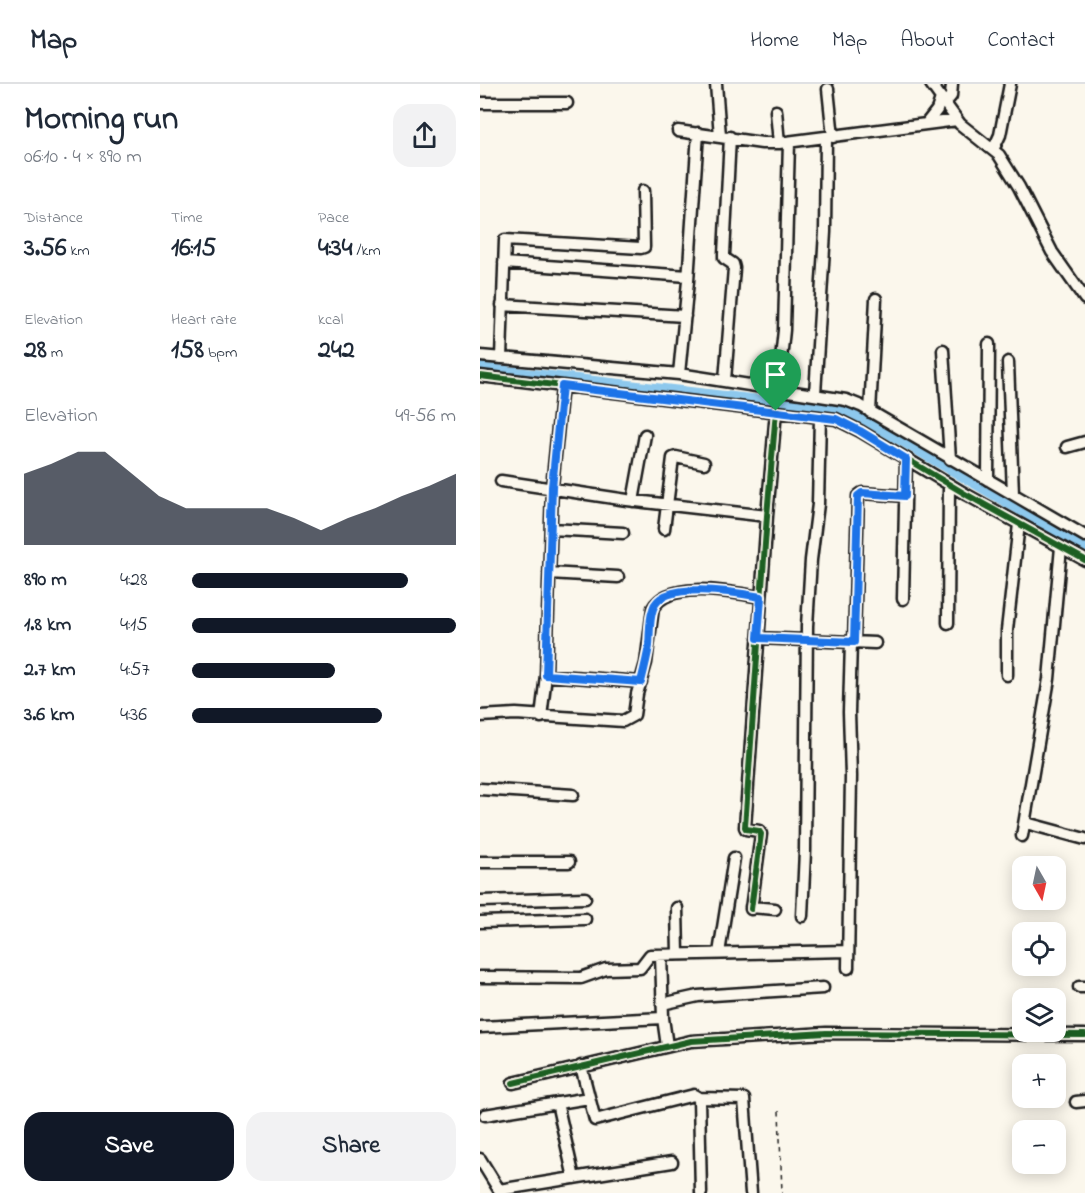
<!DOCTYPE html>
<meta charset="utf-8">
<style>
body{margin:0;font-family:"Indie Flower",sans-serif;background:#f2f2f3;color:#1f2937;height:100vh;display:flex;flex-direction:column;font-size:22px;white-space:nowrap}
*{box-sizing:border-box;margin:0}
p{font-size:20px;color:#747a83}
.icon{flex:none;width:33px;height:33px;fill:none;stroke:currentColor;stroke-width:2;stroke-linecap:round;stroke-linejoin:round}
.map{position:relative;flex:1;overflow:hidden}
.sheet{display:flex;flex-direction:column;background:#fff;width:480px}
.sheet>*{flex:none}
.needle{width:39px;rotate:171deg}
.buttons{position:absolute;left:532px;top:772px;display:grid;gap:12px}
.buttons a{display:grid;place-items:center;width:54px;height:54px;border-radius:12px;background:#fff;box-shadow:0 3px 15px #0003;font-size:30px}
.pin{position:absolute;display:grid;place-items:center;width:51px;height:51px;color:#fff;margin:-62px -26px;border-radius:50% 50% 50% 0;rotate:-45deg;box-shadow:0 0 6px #0007}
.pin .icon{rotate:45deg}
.round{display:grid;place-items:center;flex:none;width:63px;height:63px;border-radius:18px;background:#f2f2f3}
.overview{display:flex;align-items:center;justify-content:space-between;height:102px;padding:0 24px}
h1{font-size:33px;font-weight:700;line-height:45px}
.metrics{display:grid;grid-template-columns:repeat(3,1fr);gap:9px;height:102px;padding:6px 24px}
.metrics div{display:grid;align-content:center}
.metrics b{font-size:26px;font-weight:700}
.metrics small{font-size:16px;font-weight:400}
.metrics p{font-size:16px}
.chart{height:168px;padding:12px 24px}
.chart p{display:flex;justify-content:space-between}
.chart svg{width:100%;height:108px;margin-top:6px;fill:#111827;opacity:.7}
.primary-button{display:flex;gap:12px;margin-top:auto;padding:12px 24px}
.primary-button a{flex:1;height:69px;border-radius:18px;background:#111827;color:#fff;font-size:24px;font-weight:700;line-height:69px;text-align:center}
.primary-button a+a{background:#f2f2f3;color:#1f2937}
ul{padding:0 24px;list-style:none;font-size:20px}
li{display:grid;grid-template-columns:96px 72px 1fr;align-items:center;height:45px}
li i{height:15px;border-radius:8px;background:#111827}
header{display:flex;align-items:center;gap:36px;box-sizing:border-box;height:84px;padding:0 30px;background:#fff;border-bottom:2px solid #e0e1e3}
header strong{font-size:28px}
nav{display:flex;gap:33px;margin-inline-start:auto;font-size:21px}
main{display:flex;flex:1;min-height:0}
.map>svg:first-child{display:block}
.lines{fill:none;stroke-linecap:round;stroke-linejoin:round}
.canal{stroke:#8dc8ed;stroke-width:10}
.street-casing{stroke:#1c1c1c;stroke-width:15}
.path{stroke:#1c1c1c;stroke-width:1.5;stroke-dasharray:4.5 4.5;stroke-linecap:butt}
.street{stroke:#fbf7ec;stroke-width:10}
.cycleway-casing{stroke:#fbf7ec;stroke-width:10}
.cycleway{stroke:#1b5e20;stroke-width:6}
.route-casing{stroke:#fff;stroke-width:12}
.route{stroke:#1a73e8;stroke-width:8}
</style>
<header>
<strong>Map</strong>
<nav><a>Home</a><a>Map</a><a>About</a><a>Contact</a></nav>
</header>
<main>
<section class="sheet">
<div class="overview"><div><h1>Morning run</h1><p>06:10 · 4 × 890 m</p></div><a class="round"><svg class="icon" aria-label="share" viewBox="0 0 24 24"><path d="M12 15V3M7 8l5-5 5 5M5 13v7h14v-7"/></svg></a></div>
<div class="metrics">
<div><p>Distance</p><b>3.56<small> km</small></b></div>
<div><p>Time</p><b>16:15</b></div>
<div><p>Pace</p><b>4:34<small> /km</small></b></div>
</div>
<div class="metrics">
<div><p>Elevation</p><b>28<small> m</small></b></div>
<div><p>Heart rate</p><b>158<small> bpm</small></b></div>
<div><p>kcal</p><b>242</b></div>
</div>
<div class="chart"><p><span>Elevation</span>49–56 m</p>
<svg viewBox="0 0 160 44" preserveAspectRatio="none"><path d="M0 44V15L10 11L20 6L30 6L40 15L50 24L60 29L70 29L80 29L90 29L100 33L110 38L120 33L130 29L140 24L150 20L160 15V44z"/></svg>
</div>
<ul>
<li><b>890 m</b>4:28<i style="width:82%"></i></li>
<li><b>1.8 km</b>4:15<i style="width:100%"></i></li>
<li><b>2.7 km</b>4:57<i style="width:54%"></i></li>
<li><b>3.6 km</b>4:36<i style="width:72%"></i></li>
</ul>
<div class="primary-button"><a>Save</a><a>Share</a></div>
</section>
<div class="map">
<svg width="605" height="1109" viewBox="0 0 605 1109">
<rect width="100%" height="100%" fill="#fbf7ec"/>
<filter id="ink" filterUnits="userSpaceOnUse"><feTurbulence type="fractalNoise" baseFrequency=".0167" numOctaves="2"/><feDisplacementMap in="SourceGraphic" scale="12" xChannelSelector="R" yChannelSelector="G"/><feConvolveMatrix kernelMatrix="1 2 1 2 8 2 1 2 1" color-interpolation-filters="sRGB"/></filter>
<g filter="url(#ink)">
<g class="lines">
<path class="canal" d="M0,284L358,325L382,334L605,464"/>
<defs>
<path id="street" d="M236,0L240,52
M451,0L480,40L519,71L539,103L572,168L605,215
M348,5L353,53
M0,19H87
M465,19L471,12L472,0
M296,27L299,59
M446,40L457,26L461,14
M198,47L282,59H299L477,36
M513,66L520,51L530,0
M24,179L208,192
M22,221L205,232
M463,266L470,375
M0,272L199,290L366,316L381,322L605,452
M21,274L25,156L161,164L164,163L163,107
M528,278L533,410
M199,290L208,197L218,49
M0,292L356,335L380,347L487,411L605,476
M245,296L254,184L253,180L244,174V170L250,53
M298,304L304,246L309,58
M335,310L345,148L346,54
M390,328L396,215
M587,363L605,358
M508,396L509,260
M21,397L147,416L287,432
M153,417L165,351
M71,445L143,449
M184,445L193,374L196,373L224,379
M69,489L138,493
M423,515L426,375
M468,539L469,400
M278,554L395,559
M374,558L378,412L382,409L425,412
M66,591L161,598
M527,591V546L539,440
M0,632L36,630L143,637L154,631L157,610L166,579L173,524C189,495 254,509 281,513
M61,633L66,591L72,403L82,302
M0,705L93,711
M546,739L605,755
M542,752L569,595L581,463
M0,778H89
M0,817L105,814
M271,823L295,825
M197,824L198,870
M271,825L281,750L279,747L266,745L265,743L287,432L296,327
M322,832L325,767L327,542L331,476L338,420L340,333
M0,838L105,835
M239,869L254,774
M181,871L183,934L187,962
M368,884L371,692L369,628L371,558
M0,893L101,894L126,885L160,884L170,871L368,867
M599,903H605
M182,920L218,912L343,904
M0,943L183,934
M101,982L115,1036L214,1011L219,1014L264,1015L271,1109
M33,999L211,957L346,949L605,951
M219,1014L221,1109
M596,1018L605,1017
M77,1019L94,1094
M5,1031L109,1014
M0,1075L21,1109
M19,1106L192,1078"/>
</defs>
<use href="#street" class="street-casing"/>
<path class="path" d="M299,1027L302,1109"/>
<use href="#street" class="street"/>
<defs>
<path id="cycleway" d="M0,292L356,335L380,347L487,411L605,476
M271,825L281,750L279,747L266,745L265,743L287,432L296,327
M33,999L211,957L346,949L605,951"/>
</defs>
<use href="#cycleway" class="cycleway-casing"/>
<use href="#cycleway" class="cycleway"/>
</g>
</g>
<g class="lines" filter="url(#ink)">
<defs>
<path id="route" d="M82,302L356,335L380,347L426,375L425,412L382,409L378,412L374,558L278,554L281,513C259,509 181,495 173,525C169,536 170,550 169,562C167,574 164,586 161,598L66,591L72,403Z"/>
</defs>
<use href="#route" class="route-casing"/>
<use href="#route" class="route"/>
</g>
</svg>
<div class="buttons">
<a><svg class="needle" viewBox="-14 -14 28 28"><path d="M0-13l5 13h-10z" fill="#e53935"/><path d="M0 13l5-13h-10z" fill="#747a83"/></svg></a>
<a><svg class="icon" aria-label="locate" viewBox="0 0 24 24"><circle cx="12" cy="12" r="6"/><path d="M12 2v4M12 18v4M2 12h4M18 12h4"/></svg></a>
<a><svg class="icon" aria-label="layers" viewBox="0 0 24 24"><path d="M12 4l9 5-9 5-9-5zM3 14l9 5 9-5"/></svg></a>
<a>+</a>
<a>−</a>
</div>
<div class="pin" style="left:296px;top:327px;background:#1e9e55"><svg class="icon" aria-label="arrive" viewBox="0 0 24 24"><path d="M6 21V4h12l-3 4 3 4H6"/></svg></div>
</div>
</main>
